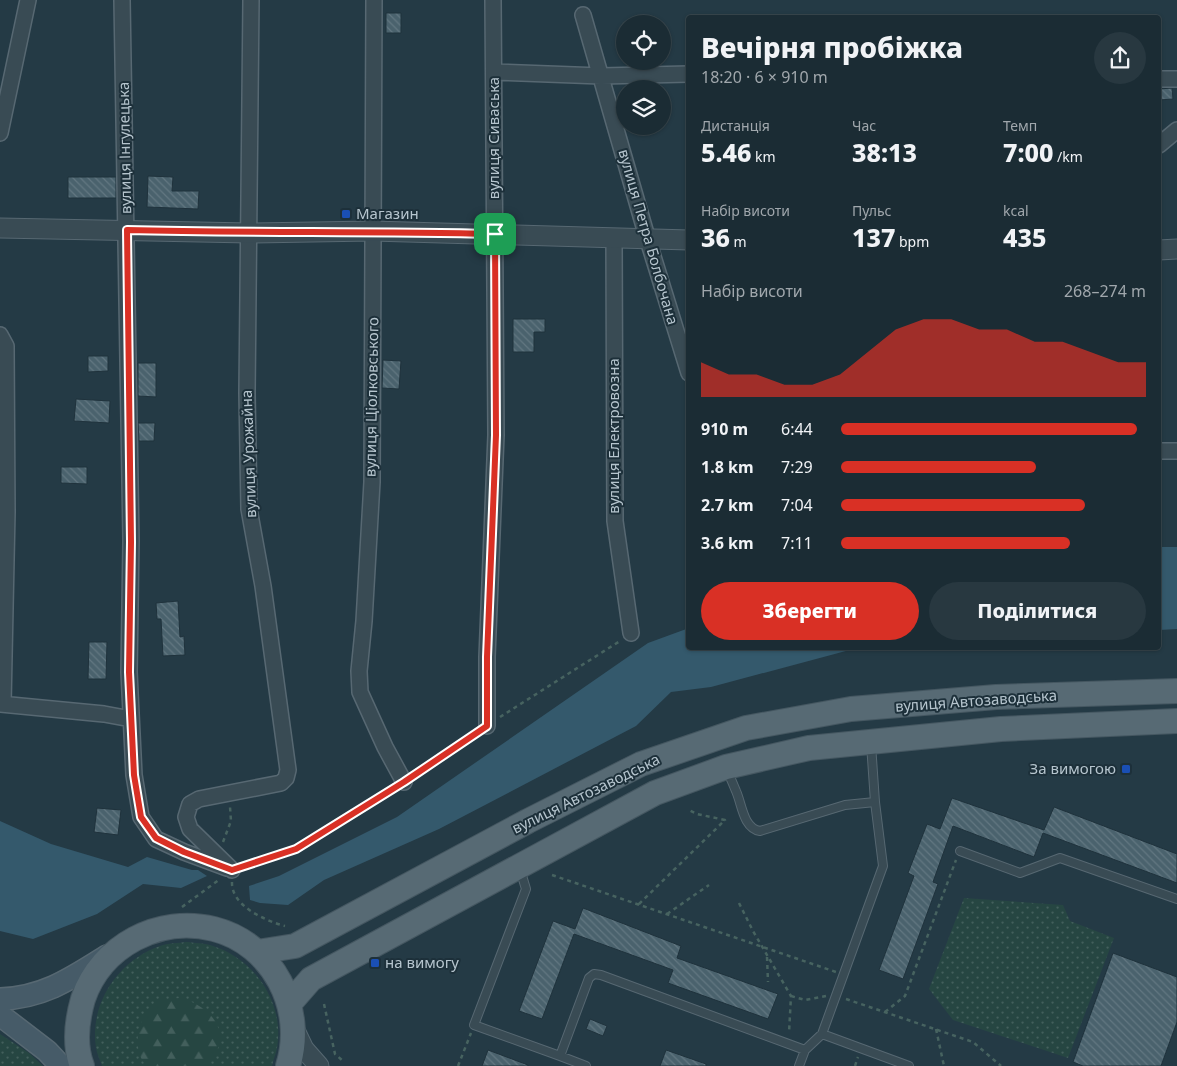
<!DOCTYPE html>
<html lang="uk">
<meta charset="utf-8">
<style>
body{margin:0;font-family:"Noto Sans",sans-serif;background:#283840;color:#f1f3f6;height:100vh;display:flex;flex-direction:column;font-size:19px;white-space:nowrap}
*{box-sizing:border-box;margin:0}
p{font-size:16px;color:#a0a7ac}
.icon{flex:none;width:28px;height:28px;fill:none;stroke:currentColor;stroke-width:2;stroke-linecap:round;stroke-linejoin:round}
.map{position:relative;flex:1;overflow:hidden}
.panel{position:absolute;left:686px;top:15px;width:475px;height:635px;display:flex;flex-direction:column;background:#1b2c34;border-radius:5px;box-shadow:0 1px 4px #0004,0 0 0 1px #39484f}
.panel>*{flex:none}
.fabs{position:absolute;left:616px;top:15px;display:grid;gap:10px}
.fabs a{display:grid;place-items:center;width:55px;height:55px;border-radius:50%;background:#1b2c34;box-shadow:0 1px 4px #0004,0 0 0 1px #39484f;font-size:25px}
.pin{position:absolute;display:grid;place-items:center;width:42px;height:42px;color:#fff;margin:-21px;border-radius:10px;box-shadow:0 2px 8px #0006}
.round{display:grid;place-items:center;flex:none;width:52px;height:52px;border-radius:26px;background:#283840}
.overview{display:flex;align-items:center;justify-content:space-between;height:85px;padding:0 15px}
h1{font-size:28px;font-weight:800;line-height:38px}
.figures{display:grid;grid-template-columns:repeat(3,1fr);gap:8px;height:85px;padding:5px 15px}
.figures div{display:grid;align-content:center}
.figures b{font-size:25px;font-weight:800}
.figures small{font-size:14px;font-weight:400}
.figures p{font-size:14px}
.chart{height:140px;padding:10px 15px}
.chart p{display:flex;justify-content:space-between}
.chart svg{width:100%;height:90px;margin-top:5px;fill:#d93025;opacity:.7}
.primary-button{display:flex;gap:10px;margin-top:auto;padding:10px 15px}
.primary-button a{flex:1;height:58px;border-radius:30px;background:#d93025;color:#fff;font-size:20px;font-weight:800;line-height:58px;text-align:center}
.primary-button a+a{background:#283840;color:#f1f3f6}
ul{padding:0 15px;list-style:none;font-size:16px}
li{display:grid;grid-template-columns:80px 60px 1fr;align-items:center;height:38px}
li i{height:12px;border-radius:6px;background:#d93025}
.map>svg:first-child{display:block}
.grass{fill:url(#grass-dots)}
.forest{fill:url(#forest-firs)}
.water{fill:#34596c}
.building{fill:url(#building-back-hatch);stroke:#1f323c}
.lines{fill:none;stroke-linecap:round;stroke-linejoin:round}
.service-casing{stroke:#576872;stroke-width:10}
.minor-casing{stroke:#576872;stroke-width:18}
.tertiary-casing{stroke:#576872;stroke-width:21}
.secondary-casing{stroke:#576872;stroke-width:24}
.primary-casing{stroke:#455761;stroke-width:26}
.path{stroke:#476360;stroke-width:2.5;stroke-dasharray:4 4;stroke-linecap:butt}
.service{stroke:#394b54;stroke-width:8}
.minor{stroke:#394b54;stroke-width:15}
.tertiary{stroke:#394b54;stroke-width:19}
.secondary{stroke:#465b68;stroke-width:21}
.primary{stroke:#576a74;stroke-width:24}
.route-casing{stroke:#fff;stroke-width:10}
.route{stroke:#d93025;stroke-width:6}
.transit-dot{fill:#1a4fb4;stroke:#1d303a;stroke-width:2}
.labels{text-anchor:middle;stroke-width:4;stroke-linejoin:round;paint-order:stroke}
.street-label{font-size:15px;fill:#b6c5ce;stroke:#1d303a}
.poi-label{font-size:15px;fill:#b6c5ce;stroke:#1d303a;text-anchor:start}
</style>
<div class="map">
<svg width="1177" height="1066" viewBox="0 0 1177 1066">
<defs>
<pattern id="grass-dots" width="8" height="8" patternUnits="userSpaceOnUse" patternTransform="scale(1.25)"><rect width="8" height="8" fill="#264642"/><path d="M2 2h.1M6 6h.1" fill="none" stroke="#435f5c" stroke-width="1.8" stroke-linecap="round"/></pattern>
<pattern id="forest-firs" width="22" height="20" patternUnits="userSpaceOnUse" patternTransform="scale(1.25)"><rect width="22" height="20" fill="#264642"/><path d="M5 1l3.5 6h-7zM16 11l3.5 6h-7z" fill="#435f5c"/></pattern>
<pattern id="building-back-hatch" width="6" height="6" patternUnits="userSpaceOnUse" patternTransform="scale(1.25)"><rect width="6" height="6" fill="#4a626d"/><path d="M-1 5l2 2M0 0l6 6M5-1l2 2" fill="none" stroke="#627781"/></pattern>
</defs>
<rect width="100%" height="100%" fill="#243a45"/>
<path class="grass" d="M964,898L1063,905L1070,921L1114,938L1068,1058L953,1020L929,989Z
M187,942C195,943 205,943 213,946C255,959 285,1004 277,1048C276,1054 273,1060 272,1066H102C100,1060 97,1054 96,1048C89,1003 119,960 160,946C168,943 178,943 187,942Z
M0,1034L29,1053L43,1066H0Z"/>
<path class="forest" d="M181,998C215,1008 235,1037 206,1066H147C131,1051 137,1016 155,1004C162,999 173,999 181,998Z"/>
<path class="water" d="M1159,547H1177V629L1159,630Z
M689,628V648H857L711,687L671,692L636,726L439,829L324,880L288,905L260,903L250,900L249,886L279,876L397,817L648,643Z
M0,821L51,844L128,867L147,857L192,870H198L207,876L181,888L143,884L97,914L33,939L0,931Z"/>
<path class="building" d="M386,13H401V33H386Z
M1172,88L1173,99L1159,100V89Z
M148,176L173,177L172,191H199L198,209L147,207Z
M68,177H116V198H68Z
M513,319H545V332H534V352H513Z
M88,356H108V371L88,372Z
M383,360L401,361L399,389L382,388Z
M138,363H156V397L138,396Z
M76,399L110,401L109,423L74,421Z
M138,423H155L154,441H139Z
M61,467H87V484L61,483Z
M178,601L180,637L184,636L185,655L163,656L161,619H157L156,603Z
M89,642H107L106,679H88Z
M952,798L1044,830L1054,807L1177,854V883L1043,833L1034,857L953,826L933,882L938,884L903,979L879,970L914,876L908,873L927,824L940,829Z
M97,808L121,810L118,835L94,832Z
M583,908L681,946L677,958L778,994L768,1019L668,983L673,970L574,934L542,1019L519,1011L553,921L575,929Z
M1113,953L1177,977V1022L1161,1066H1083L1073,1062Z
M590,1019L607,1026L603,1036L586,1029Z
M488,1050L528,1065V1066H482Z
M666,1050L706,1064V1066H660Z"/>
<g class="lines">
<defs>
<path id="service" d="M726,769C730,776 733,784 736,791C742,804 743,828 760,831L845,805L875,802
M960,851L1020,873L1060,858L1177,899
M520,869L526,889L474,1025L560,1056L589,978L594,974L601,975L805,1050L822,1034L909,1066
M822,1034L883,866L875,802L871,744
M560,1056L586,1066
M799,1066L805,1050"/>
<path id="minor" d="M122,0L131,541L129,672L134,775L141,817L156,839L184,852L227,868
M374,0L372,482L364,621L359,671L360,692L385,747L404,782
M583,15L647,237L689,373
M494,72L601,76L689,74
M1159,79H1177
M0,133L28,0
M1159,145L1177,130
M614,237L615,521L631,633
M0,335L6,346L7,512L3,704
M1159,451H1177
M0,704L104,714L131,719
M487,726V657L496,435L493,0
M232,870L190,829L186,817L190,804L199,799L281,783L286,778L288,770L263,586L249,509L247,393L251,0"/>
<path id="tertiary" d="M0,228L249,233L372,231L689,240
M1159,250L1177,249
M293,1026L304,1049L319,1066"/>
<path id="secondary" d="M0,999C43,998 72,978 107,956
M0,1015L47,1051L61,1066"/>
<path id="primary" d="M257,952L295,946L528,821L641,764L746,728L851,709L996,697L1177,691
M290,1003L311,979L655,793L726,767L809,748L1001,729L1177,721
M82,1066C74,1045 77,1020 83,999C101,946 159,915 214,929C273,944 306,1009 288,1066"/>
</defs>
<use href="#service" class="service-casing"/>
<use href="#minor" class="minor-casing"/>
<use href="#tertiary" class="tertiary-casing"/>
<use href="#secondary" class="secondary-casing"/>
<use href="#primary" class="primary-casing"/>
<path class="path" d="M500,717L620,641
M415,775L477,733
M223,842L231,821L230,807
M244,866L296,849L394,789
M552,875L836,972
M232,882C231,906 266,921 285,926
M739,903L753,931L791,996L789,1033
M639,904L725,820L697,814L689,810
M182,907L220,879
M667,914L709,885
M767,957L768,982
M791,996L805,1000L826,996
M846,999L973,1042L1001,1066
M324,1004L335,1054L343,1061
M885,1012L905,996L956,860
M936,1029L944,1066
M458,1066L471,1033
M855,1066L858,1057"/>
<use href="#service" class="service"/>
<use href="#minor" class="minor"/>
<use href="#tertiary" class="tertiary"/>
<use href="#secondary" class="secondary"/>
<use href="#primary" class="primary"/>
</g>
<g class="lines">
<defs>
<path id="route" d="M127,230C250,233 372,231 495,234L496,435L487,657V726L404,782L296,849L232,870L184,852L156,838L141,817L134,775L129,672L131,542Z"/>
</defs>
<use href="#route" class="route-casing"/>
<use href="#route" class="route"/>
</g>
<g class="transit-dot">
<rect x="341" y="209" width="10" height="10" rx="2.5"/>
<rect x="1121" y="764" width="10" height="10" rx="2.5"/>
<rect x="370" y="958" width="10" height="10" rx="2.5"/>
</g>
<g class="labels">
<g class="street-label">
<text transform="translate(494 138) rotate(-90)" y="5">вулиця Сиваська</text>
<text transform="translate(125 148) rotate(-91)" y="5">вулиця Інгулецька</text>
<text transform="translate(648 237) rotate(74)" y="5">вулиця Петра Болбочана</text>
<text transform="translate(372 397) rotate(-89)" y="5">вулиця Ціолковського</text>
<text transform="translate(614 436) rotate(-90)" y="5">вулиця Електровозна</text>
<text transform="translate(249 454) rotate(-92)" y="5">вулиця Урожайна</text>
<text transform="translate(976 701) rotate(-4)" y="5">вулиця Автозаводська</text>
<text transform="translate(586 794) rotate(-26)" y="5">вулиця Автозаводська</text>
</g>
<g class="poi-label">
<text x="356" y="219">Магазин</text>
<text x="1116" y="774" text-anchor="end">За вимогою</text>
<text x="385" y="968">на вимогу</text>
</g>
</g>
</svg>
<div class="fabs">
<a><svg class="icon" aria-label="locate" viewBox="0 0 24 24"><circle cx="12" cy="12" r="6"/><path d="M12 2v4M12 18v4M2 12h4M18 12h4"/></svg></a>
<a><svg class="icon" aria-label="layers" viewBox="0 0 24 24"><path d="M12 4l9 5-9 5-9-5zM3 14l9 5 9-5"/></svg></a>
</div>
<div class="pin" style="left:495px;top:234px;background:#1e9e55"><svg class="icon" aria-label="arrive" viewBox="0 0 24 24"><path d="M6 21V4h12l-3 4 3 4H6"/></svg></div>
<section class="panel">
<div class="overview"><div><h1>Вечірня пробіжка</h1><p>18:20 · 6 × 910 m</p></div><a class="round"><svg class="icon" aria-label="share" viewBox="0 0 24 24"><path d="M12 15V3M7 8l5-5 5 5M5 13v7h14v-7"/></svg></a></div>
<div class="figures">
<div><p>Дистанція</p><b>5.46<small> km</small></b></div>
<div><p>Час</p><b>38:13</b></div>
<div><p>Темп</p><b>7:00<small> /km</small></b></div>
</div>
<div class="figures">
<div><p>Набір висоти</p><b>36<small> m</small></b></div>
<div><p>Пульс</p><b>137<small> bpm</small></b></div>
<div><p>kcal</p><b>435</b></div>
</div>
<div class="chart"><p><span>Набір висоти</span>268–274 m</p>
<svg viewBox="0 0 160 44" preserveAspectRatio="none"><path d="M0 44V27L10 33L20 33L30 38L40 38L50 33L60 22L70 11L80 6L90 6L100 11L110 11L120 17L130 17L140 22L150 27L160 27V44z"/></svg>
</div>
<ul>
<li><b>910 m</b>6:44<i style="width:97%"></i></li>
<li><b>1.8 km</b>7:29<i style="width:64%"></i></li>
<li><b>2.7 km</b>7:04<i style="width:80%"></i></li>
<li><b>3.6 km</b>7:11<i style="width:75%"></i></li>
</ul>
<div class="primary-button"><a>Зберегти</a><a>Поділитися</a></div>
</section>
</div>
